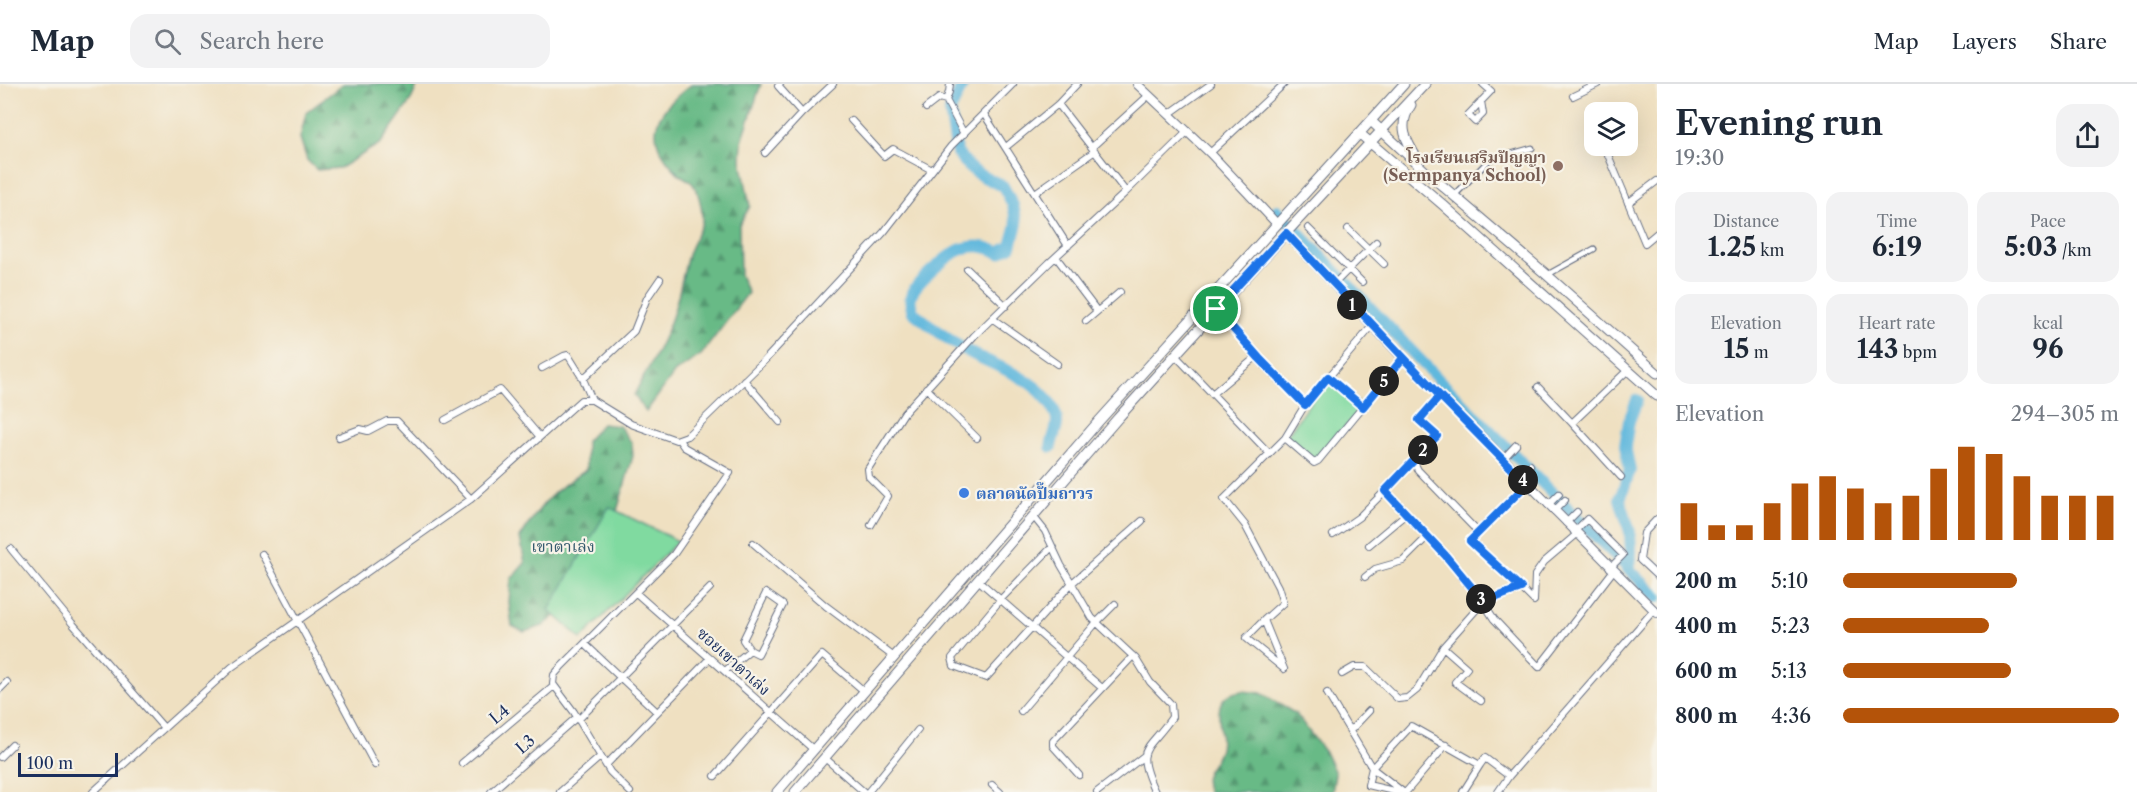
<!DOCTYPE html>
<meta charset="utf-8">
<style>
body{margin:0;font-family:"Libre Caslon Text","Noto Serif Thai",serif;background:#f2f2f3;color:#1f2937;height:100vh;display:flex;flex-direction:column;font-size:22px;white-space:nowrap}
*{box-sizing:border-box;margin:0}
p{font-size:20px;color:#747a83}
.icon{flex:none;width:33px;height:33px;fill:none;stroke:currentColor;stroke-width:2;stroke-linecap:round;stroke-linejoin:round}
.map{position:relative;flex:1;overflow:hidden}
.sheet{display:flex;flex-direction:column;background:#fff;width:480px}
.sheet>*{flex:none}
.tools{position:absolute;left:1584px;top:18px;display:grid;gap:12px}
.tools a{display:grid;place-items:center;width:54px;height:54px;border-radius:12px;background:#fff;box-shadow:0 6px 24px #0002;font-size:30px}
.scale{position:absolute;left:18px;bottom:15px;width:100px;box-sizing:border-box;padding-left:6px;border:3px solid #1b2f5e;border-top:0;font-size:16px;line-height:21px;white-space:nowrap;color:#1b2f5e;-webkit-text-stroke:4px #f7f3e8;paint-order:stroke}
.pin{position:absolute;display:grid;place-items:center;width:51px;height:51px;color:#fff;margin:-26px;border:3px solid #fff;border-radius:50%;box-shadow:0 2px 6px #0007}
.km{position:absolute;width:30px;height:30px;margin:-15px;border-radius:50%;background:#222;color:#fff;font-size:16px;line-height:30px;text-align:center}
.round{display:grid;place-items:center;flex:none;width:63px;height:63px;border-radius:18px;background:#f2f2f3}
.summary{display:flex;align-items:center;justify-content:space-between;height:102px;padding:0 18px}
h1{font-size:33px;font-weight:800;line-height:45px}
.metrics{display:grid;grid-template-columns:repeat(3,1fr);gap:9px;height:102px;padding:6px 18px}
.metrics div{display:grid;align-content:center;border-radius:15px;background:#f2f2f3;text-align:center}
.metrics b{font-size:26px;font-weight:800}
.metrics small{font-size:16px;font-weight:400}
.metrics p{font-size:16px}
.chart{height:168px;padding:12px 18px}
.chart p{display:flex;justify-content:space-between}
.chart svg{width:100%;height:108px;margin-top:6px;stroke:#b45309;stroke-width:6}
ul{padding:0 18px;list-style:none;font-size:20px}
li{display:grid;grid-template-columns:96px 72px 1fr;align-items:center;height:45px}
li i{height:15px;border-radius:8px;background:#b45309}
header{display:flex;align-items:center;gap:36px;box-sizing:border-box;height:84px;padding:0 30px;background:#fff;border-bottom:2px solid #e0e1e3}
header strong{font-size:28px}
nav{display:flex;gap:33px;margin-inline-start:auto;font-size:21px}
.search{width:420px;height:54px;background:#f2f2f3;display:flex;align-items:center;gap:15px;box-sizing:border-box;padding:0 21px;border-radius:18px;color:#747a83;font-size:22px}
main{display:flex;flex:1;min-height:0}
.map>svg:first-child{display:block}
.forest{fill:url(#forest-firs);stroke:#427472;stroke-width:1.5}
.park{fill:#80daa0;stroke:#4e847f;stroke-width:1.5}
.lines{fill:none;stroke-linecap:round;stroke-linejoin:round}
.river{stroke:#60b8dd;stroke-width:12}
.pedestrian-casing{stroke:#656d81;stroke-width:7}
.minor-casing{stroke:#656d81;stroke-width:8}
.tertiary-casing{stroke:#656d81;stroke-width:10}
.secondary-casing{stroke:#656d81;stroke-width:11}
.pedestrian{stroke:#fff;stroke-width:4.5}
.minor{stroke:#fff;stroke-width:6}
.tertiary{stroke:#fff;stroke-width:8}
.secondary{stroke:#fff;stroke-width:9}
.route-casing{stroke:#fff;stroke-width:12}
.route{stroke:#1a73e8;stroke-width:8}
.education-dot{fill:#8d6e63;stroke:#f7f3e8;stroke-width:2}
.shop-dot{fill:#3f7fe0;stroke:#f7f3e8;stroke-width:2}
.labels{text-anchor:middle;stroke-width:4.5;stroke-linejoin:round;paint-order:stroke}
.education-label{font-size:16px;font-weight:bold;fill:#785e54;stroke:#f7f3e8;text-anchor:end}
.shop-label{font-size:16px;font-weight:bold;fill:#366cbe;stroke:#f7f3e8;text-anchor:start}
.park-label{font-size:16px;fill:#345a6e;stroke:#f7f3e8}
.street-label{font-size:16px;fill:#1b2f5e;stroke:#f7f3e8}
</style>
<header>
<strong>Map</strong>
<div class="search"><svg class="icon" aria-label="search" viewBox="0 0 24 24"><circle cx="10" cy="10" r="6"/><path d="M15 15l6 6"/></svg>Search here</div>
<nav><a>Map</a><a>Layers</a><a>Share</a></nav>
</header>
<main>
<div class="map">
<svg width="1657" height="708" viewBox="0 0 1657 708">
<defs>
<pattern id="forest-firs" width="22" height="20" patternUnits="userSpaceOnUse" patternTransform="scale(1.5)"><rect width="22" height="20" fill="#68ba86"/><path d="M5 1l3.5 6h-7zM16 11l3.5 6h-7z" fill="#559871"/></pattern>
</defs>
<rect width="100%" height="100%" fill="#f7f3e8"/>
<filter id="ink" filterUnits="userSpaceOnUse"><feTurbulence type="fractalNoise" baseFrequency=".0167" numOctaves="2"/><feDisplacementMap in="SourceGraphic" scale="12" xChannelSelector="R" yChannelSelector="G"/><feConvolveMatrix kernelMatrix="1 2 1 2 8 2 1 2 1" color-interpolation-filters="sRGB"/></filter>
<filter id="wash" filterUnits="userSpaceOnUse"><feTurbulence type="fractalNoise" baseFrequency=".008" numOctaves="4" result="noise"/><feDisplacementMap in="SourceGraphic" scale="24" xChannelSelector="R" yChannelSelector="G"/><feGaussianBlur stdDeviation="1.35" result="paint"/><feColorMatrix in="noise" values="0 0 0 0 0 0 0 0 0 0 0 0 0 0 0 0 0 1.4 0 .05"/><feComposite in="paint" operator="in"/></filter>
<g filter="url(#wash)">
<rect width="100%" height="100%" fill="#efe0c1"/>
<path class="forest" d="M343,0H418L410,18L381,59L340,84L317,86L307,76L300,54L306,29Z
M692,0H761L742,57L741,76L750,122L739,141L740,191L748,209L701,271L675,288L646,328L634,311C647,286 663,260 672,233C679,213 682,192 688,171C690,163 702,142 702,138C703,127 699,107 692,99C688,94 681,93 677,88C640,50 656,28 692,0Z
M602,340L619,342L632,359L633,372L607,461L566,523L543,542L524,548L512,542L509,518L511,495L525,479L520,454C541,420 552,407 586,386V357Z
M1242,607L1261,609L1296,630L1326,670L1335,689L1332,708H1208C1199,686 1215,684 1220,665C1225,642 1205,612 1242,607Z"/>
<path class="park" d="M1328,293L1363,323L1314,379L1285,354Z
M609,423L678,457L581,555L549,526Z"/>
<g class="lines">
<path class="river" d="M963,0L950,27L957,69L969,83L980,91L1003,102L1013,121L1017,140L1011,162L999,169C987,162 976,160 962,165C950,169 918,197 912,209C909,216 911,222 913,228C929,240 945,254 962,264C993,283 1042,293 1056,331C1060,342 1052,353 1051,363
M1277,126L1439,296L1657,513
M1628,485L1631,469L1630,448L1620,415L1630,386L1625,362L1629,337L1637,316"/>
</g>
</g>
<g filter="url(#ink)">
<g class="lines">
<defs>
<path id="pedestrian" d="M1454,112L1489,76L1532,64
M1547,191L1594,165"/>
<path id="minor" d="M780,0L778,2L802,29
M950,0L949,8L946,16L964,50
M1573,12L1598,0
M1481,17L1483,30L1475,38L1468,31L1491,7L1483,0
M1058,20L1126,108
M926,24L939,14L946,16
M984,30L1068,162
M1169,30L1211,0
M851,36L884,72L893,65L932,86
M1006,63L1058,20L1077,0
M1092,63L1148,12
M1606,66L1645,159L1657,149
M765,69L802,29L833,0
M1210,69L1284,0
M1035,109L1095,67
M1628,119L1657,97
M1308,144L1362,198
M1348,145L1384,180
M1056,173L1097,227
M967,185L1006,222
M1333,201L1376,158
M1217,225L1259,274
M993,235L1057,280
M1086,237L1120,208
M1175,271L1269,369
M542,284L564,272L568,271L583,295
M1328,293L1363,323
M744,296L780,338
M1538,303L1572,339
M926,304L977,354
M1212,310L1256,273L1305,321
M592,316L583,295L634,247L647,214L660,195
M445,336L500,306L540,353
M339,353L360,345L368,347L387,337H397L471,415
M1285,354L1314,379L1318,377L1403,274
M1503,375L1516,361
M1413,376L1418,386L1478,448L1527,400
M1519,392L1530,381
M1621,393L1572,339L1628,286
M1548,421L1559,410
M1554,427L1565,416
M1033,432L1045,447L1061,481L1092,534L1136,575L1150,598L1171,620L1172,633C1148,668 1133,662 1155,708
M1657,435L1644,449L1640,476L1657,492
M1566,439L1577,428
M871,441L888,412L869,393L868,385L904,329L974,252L1049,179L1126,108L1187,48
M1478,448L1470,457L1521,504L1483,518L1494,535L1539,583L1613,487
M1574,448L1587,435L1623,471L1610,484
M1333,451L1359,433L1385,407
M753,459L826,522L894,573
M1369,461L1406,430
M1052,463L1001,515L952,574L954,582L986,594L1071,500L1142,437
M11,465L72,539L164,644
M262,470L375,681
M1365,493L1375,485L1403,477L1427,453
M978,496L1102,604
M1521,504L1534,517L1535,491L1544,478L1577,450
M636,509L814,666
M1264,536L1246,554L1284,585
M585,560L657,628
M1443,563L1467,584L1455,598L1481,617
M1284,585L1264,536L1283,519L1278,503L1245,441L1224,415L1285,354L1305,321L1372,242
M725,587L750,566L758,570L783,521L766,509L743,556L750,566
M1342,590L1354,583H1365L1398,615L1407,614L1417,606L1443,563L1483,518L1445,472L1385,407L1437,352L1419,336L1440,312
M0,605L7,598
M1327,609L1372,684L1411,642L1480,681L1485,674L1509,692
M1021,627L1096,539L1115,520
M578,636L710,504
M1350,647L1369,627
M0,673L12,661
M826,675L864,708
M462,679L554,602
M606,681L710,574
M1079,691L1053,662V657L1133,572
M715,692L822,571L864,607
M992,701L1000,708
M93,708L232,583L471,415L581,316H592L631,340L676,356L687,352L764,277L884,148L951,62L1013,0
M491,708L577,633
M560,708L600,673
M630,708L610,688L574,628L553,600L554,591L561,583L674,470L730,389L684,363L679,356
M868,708L918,646
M1097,708L1144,672
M1398,708L1368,701L1372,684L1403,708
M1406,708L1446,661
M1463,708L1480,681
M1498,708L1509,692L1654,526"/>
<path id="tertiary" d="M1137,0L1210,69L1277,140
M1286,149L1403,274L1657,529"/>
<path id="secondary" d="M1411,21C1397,42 1406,57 1418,76
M1371,37L1425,87L1547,191L1657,289
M1359,49L1442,120L1657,312
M777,708L1099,337L1404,0
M795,708L1118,334L1298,136L1425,0"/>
</defs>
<use href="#pedestrian" class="pedestrian-casing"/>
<use href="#minor" class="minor-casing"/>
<use href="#tertiary" class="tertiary-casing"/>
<use href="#secondary" class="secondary-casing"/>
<use href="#pedestrian" class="pedestrian"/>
<use href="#minor" class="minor"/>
<use href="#tertiary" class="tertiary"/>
<use href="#secondary" class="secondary"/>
</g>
</g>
<g class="lines" filter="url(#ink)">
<defs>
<path id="route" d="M1216,225L1286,149L1440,312L1419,336L1437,352L1385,407L1445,471L1484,518L1521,504L1470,457L1527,400C1486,359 1444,316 1403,274L1363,323L1328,293L1305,321L1259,274L1216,225"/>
</defs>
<use href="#route" class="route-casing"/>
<use href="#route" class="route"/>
</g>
<circle class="education-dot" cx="1558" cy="82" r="6"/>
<circle class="shop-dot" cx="964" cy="409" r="6"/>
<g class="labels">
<g class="education-label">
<text x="1546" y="79">โรงเรียนเสริมปัญญา<tspan x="1546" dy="18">(Sermpanya School)</tspan></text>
</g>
<g class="shop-label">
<text x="976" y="415">ตลาดนัดปั๊มถาวร</text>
</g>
<g class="park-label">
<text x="563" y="468">เขาตาเล่ง</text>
</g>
<g class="street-label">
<text transform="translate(734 577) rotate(42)" y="6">ซอยเขาตาเล่ง</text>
<text transform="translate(499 630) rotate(-40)" y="6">L4</text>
<text transform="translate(525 660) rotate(-41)" y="6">L3</text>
</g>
</g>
</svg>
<div class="tools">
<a><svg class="icon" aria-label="layers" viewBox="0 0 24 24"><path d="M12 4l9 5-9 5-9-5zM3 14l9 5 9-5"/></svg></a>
</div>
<div class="scale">100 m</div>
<div class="pin" style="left:1216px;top:225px;background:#1e9e55"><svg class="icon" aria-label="arrive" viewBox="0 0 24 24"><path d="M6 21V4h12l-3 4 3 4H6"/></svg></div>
<b class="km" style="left:1352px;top:221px">1</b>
<b class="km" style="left:1423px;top:366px">2</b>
<b class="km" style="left:1481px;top:515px">3</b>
<b class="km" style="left:1523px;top:396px">4</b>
<b class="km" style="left:1384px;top:297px">5</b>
</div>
<section class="sheet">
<div class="summary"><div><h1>Evening run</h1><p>19:30</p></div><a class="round"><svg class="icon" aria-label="share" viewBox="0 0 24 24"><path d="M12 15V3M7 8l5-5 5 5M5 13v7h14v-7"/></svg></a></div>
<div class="metrics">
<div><p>Distance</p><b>1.25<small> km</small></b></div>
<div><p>Time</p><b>6:19</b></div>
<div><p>Pace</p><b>5:03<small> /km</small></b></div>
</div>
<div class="metrics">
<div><p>Elevation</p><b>15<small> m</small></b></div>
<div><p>Heart rate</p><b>143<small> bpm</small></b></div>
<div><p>kcal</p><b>96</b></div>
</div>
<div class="chart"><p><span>Elevation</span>294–305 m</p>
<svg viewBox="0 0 160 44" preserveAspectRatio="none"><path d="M5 44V29M15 44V38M25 44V38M35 44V29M45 44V21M55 44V18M65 44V23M75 44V29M85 44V26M95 44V15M105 44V6M115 44V9M125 44V18M135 44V26M145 44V26M155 44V26"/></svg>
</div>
<ul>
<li><b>200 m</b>5:10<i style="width:63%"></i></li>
<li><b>400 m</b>5:23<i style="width:53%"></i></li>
<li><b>600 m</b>5:13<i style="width:61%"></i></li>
<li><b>800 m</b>4:36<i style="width:100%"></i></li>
</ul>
</section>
</main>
